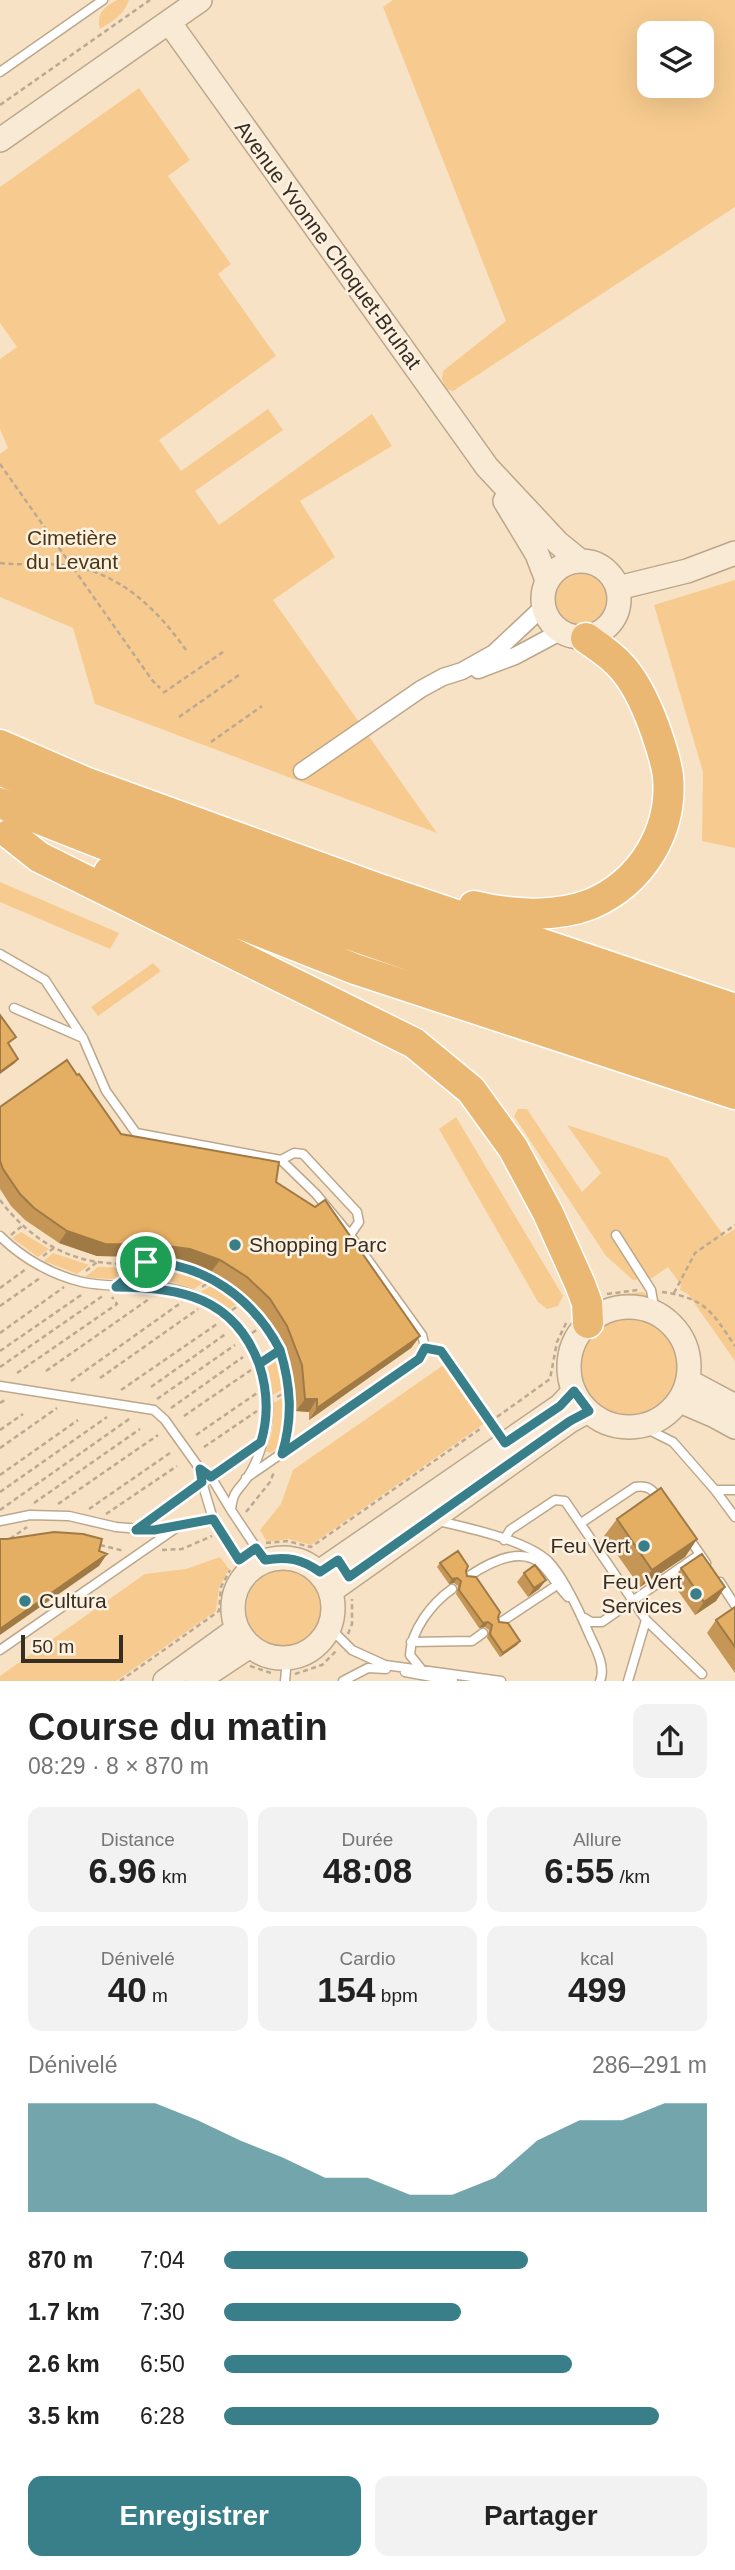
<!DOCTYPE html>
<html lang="fr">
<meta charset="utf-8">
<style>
body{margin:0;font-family:Arial,sans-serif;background:#f2f2f2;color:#222;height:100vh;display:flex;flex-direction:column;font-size:26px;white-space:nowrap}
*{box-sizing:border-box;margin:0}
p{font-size:23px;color:#767676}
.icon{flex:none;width:38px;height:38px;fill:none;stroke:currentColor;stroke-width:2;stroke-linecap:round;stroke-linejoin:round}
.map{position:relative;height:1681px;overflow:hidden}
.details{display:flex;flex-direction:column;background:#fff;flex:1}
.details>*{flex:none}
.fabs{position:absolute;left:637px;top:21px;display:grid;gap:14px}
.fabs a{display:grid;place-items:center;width:77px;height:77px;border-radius:14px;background:#fff;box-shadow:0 7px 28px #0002;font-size:35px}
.scale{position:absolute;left:21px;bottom:18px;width:102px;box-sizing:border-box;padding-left:7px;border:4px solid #362e23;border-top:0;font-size:19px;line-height:24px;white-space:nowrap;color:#362e23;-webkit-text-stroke:5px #fef1e0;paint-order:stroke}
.pin{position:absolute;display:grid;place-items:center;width:60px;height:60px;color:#fff;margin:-30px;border:4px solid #fff;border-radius:50%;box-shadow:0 2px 7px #0007}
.round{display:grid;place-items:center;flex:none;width:74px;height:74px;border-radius:14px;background:#f2f2f2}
.summary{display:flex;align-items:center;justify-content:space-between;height:119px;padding:0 28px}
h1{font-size:38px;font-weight:600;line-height:52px}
.metrics{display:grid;grid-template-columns:repeat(3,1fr);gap:10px;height:119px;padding:7px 28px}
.metrics div{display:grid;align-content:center;border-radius:14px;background:#f2f2f2;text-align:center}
.metrics b{font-size:35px;font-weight:600}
.metrics small{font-size:19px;font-weight:400}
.metrics p{font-size:19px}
.chart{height:196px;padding:14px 28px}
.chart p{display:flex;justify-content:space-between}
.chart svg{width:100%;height:126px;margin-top:7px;fill:#387f8a;opacity:.7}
.cta{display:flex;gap:14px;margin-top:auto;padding:14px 28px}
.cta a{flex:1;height:80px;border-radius:14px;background:#387f8a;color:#fff;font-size:28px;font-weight:600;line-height:80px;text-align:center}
.cta a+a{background:#f2f2f2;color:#222}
ul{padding:0 28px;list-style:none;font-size:23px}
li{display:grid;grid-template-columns:112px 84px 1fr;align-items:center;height:52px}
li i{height:18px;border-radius:9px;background:#387f8a}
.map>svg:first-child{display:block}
.green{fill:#f7cb8f;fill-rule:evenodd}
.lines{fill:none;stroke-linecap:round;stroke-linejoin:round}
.lane-casing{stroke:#bca78b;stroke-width:11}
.street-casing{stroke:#bca78b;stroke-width:19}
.secondary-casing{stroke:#bca78b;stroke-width:26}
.highway-casing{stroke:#fff;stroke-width:33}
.path{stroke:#bba992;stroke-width:2.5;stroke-dasharray:5 3.5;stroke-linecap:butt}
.lane{stroke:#fff;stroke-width:8}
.street{stroke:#fff;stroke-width:16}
.secondary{stroke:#f9ead5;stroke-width:23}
.highway{stroke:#eab873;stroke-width:30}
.wall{fill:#c59655}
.shaded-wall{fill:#a07a45}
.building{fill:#e5af63;stroke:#a07a45;stroke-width:2}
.route-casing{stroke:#fff;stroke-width:14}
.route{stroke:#387f8a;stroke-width:9}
.poi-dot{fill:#387f8a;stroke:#fef1e0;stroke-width:2.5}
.labels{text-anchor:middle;stroke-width:5;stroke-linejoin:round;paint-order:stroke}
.street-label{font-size:21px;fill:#362e23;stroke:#fef1e0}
.park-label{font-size:21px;fill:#4b3514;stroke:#fef1e0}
.poi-label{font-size:21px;fill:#362e23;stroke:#fef1e0;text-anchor:start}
</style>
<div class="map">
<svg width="735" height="1681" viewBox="0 0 735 1681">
<rect width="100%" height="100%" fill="#f8e2c5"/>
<path class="green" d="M117,0H129C124,15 113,21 100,29C96,12 104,8 117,0Z
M393,0H735V207L453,391L446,389L442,379L443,371L506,321L383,7ZM702,33V86H649V33Z
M139,88L190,160L168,176L231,264L218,274L276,356L159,440L181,471L268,409L283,430L195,491L219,525L372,414L392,446L300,501L335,557L273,600L437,833L95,704L73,628L0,597V454L8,448L0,429V359L17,347L0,323V187Z
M555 600a26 26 0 1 1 52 0a26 26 0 1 1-52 0Z
M735,580V848L702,841L703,772L654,605Z
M0,882L119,933L110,949L0,902Z
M153,963L161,971L98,1016L91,1007Z
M518,1109H527L582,1192L601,1173L567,1125L668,1158L724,1236L735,1229V1361L688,1294L680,1290L681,1285L668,1267L652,1278L633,1280L606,1256L514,1116Z
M456,1117L563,1296L558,1306L547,1309L538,1302L439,1129Z
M21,1232L49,1249L38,1257L12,1238Z
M53,1253L89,1265L77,1274L44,1261Z
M98,1267L137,1268L120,1280L85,1277Z
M149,1268L174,1270L205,1281L194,1289L169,1281L132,1280Z
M212,1285L238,1303L228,1310L201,1292Z
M643,1292L650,1297L649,1302L627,1299L600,1305L599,1299L620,1294Z
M581 1367a50 50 0 1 1 100 0a50 50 0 1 1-100 0Z
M277,1358L284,1388L273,1395L266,1364Z
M445,1364L485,1423L311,1545L289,1539L267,1542L260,1530L281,1504L293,1470Z
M285,1396V1420L281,1445L271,1453L266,1451L272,1432L274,1403Z
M220,1557L229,1569L219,1588L216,1611L116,1681H0V1676L145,1574L186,1569Z
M246 1609a40 40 0 1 1 80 0a40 40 0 1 1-80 0Z"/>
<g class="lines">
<defs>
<path id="lane" d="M0,72L103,0
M0,954L45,980L83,1038L106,1091L136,1133L281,1160L316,1194L350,1235L422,1335L425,1347L419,1359L246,1478
M14,1008L83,1038
M281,1160L294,1153L303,1154L357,1212L359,1222L350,1235
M616,1235L651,1290L655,1312
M0,1236C22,1258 52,1275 82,1282C110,1288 139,1285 167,1288C223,1296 264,1347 268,1402C269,1426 260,1459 247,1478C237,1492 233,1491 231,1510L265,1561
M425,1347L441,1351L503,1442
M0,1386L154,1410L165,1420L200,1469L211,1477L231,1510
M641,1426L673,1442L715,1490H735
M211,1477L261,1442
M201,1479L213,1519
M715,1490L735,1517
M0,1521L30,1515L69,1516L116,1527L154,1530L213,1519L246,1573
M438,1521C468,1528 526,1540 548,1561C564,1577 581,1615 590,1636C596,1649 606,1667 600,1681
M581,1523L635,1487C649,1485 653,1490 661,1501
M137,1529L202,1483
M688,1537L706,1563
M504,1540L510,1530L555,1500L565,1501L646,1620L628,1681
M469,1576C487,1564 519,1546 540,1563C550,1572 558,1587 568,1597
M720,1582L735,1605
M581,1616L591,1622H602L700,1554
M646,1620L702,1674
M501,1622L557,1585
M330,1628L352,1650L385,1665L501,1681
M411,1642L472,1641L483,1633
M0,1650L176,1528
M422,1670L410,1655C411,1630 432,1603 452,1589
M405,1672L453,1681
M285,1681L287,1658
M343,1681L368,1668L386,1669"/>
<path id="street" d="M478,670L515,656L560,632
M302,771L421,689L443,677L462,671L494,653L543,607"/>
<path id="secondary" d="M169,22L487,467L558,543L579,560
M0,140L200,0
M505,501L537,554L547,580
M543 599a38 38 0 1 1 76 0a38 38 0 1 1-76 0Z
M618,588L687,571L735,553
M569 1367a60 60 0 1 1 120 0a60 60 0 1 1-120 0Z
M688,1381L735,1406
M680,1401L715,1416L735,1427
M233 1608a50 50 0 1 1 100 0a50 50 0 1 1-100 0Z
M319,1572L560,1406L574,1391
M331,1591L570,1421L588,1411
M165,1681L237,1629
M197,1681L250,1646"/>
<path id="highway" d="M0,745L85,782L382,890L735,1009
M0,770C131,829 267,877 403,923C513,961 624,998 735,1036
M0,803C241,902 489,982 735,1066
M10,834L39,857L414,1043L471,1090L513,1148L548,1213L580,1284L587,1303L588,1323
M109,872L355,969L735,1094
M474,906C509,915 556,918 591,904C642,882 673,831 668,776C666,760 660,744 655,729C647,707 636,681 619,664C610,654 597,646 586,638"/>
</defs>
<use href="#lane" class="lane-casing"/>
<use href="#street" class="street-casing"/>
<use href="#secondary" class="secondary-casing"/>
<use href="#highway" class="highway-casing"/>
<path class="path" d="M0,105L150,0
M0,464L152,680L160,688
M0,563C23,566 47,562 70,566C120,573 158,610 186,650
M163,693L223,652
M179,717L239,675
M211,742L262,706
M0,1200C26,1235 63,1260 108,1263C131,1265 154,1260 177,1265C199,1270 216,1281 234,1294C281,1331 296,1377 287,1436
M11,1235L22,1226
M43,1256L54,1248
M86,1271L97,1262
M131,1274L145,1263
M202,1287L213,1279
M0,1288L26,1269
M662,1292C706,1298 712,1312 735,1346
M674,1293L695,1253L735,1225
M607,1294L638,1290
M0,1306L40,1278
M232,1310L244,1302
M0,1333L64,1287
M252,1333L264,1325
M0,1351L84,1293
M268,1358L280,1350
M0,1367L104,1295
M46,1371L149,1299
M17,1373L117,1304L112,1297
M100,1378L198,1309
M71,1381L182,1302
M151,1387L227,1333
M121,1390L217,1324
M277,1397L289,1390
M157,1399L235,1345
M0,1403L5,1400
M171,1408L243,1357
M184,1416L251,1370
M497,1417L550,1379L557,1342L567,1321
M0,1430L23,1414
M196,1435L257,1393
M204,1447L257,1411
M0,1448L57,1408
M0,1475L78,1420
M0,1492L107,1417
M34,1503L140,1429
M58,1504L158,1435
M89,1509L170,1453
M0,1510L132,1417
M246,1512L270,1482L274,1472
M106,1514L177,1466
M10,1539L27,1527
M266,1543L287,1541L311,1547L480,1429
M100,1545L124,1551
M162,1550L182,1549L212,1536
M348,1634L352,1624V1599
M250,1666L274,1674
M295,1674L322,1665L336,1651
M120,1681L219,1611L221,1587L230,1570"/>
<use href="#lane" class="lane"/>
<use href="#street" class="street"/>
<use href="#secondary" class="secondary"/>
<use href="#highway" class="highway"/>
</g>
<path class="wall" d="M0,1107L121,1134L276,1182L420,1336L411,1348L309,1420V1412L296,1411L293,1378L279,1338L261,1312L238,1289L211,1272L182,1261L150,1257L97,1256L59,1243L25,1220L11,1206L0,1189Z
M617,1519L697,1539L685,1557L640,1587L604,1536Z
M440,1563L466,1571L467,1576L498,1617L499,1622L517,1645L500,1657L487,1638L489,1630L485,1627L479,1628L456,1594L458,1586L454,1583L449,1584L437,1567Z
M681,1568L725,1587L716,1601L695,1615L672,1582Z
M524,1573L546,1580L539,1589L528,1597L517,1582Z
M735,1607V1673L707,1633L716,1620Z"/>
<path class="shaded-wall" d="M18,1059L15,1063L0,1074V1072Z
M67,1231L190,1249L220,1260L211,1272L182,1261L150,1257L97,1256L59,1243Z
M420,1336L411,1348L309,1420L317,1408Z
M305,1399H317L309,1412L296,1411Z
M697,1539L685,1557L640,1587L652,1570Z
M107,1554L99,1566L0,1635V1629Z
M457,1578L454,1583L449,1584L452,1579Z
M546,1580L539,1589L528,1597L534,1588Z
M725,1587L716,1601L695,1615L704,1602Z
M488,1622L485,1627L479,1628L483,1623Z
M520,1641L517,1645L500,1657L503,1653Z"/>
<path class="building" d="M0,1015L16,1037L8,1043L18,1059L0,1072Z
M67,1060L77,1075L79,1074L121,1134L279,1162L276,1182L315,1207L325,1200L420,1336L317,1408V1399H305L302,1365L287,1326L270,1299L247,1277L220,1260L190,1249L159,1245L105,1244L67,1231L34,1208L20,1194L3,1169L0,1161V1107Z
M661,1488L697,1539L652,1570L617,1519Z
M54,1532L83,1534L102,1539L99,1551L107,1554L0,1629V1539H7Z
M458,1551L468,1566L466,1571L467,1576L476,1577L500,1612L498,1617L499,1622L508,1623L520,1641L503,1653L490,1634L492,1625L488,1622L483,1623L459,1590L461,1581L457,1578L452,1579L440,1563Z
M702,1554L725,1587L704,1602L681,1568Z
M535,1565L546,1580L534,1588L524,1573Z
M735,1607V1647L716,1620Z"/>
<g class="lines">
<defs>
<path id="route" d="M146,1262C204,1263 254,1299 280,1350L259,1364C268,1391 269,1415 261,1442L211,1477L200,1469L202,1482L136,1530H154L213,1519L239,1560L256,1548L265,1560C287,1556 302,1559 320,1572L338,1560L349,1577L570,1421L589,1411L574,1391L560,1406L505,1443L441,1351L425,1348L419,1359L282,1454C293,1418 291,1386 280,1350L259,1364C234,1297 180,1287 116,1287L146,1262"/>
</defs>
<use href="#route" class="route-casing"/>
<use href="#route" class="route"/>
</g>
<g class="poi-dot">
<circle cx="235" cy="1245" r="7"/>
<circle cx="644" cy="1546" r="7"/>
<circle cx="696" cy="1594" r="7"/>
<circle cx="25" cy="1601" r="7"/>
</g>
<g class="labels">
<g class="street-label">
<text transform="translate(328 245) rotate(54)" y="7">Avenue Yvonne Choquet-Bruhat</text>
</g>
<g class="park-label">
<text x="72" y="545">Cimetière<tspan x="72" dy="24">du Levant</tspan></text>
</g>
<g class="poi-label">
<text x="249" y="1252">Shopping Parc</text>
<text x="630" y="1553" text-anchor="end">Feu Vert</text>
<text x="682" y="1589" text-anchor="end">Feu Vert<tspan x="682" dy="24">Services</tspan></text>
<text x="39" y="1608">Cultura</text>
</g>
</g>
</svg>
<div class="fabs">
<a><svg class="icon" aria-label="layers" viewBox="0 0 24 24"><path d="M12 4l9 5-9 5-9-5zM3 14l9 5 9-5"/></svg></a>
</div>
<div class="scale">50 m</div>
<div class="pin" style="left:146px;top:1262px;background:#1e9e55"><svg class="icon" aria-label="arrive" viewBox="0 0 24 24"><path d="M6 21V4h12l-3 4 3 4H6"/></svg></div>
</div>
<section class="details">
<div class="summary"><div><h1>Course du matin</h1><p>08:29 · 8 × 870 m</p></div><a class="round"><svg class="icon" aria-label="share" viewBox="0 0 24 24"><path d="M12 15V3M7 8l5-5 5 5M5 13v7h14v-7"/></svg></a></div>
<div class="metrics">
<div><p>Distance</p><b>6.96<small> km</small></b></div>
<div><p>Durée</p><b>48:08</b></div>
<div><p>Allure</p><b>6:55<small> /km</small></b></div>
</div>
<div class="metrics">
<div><p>Dénivelé</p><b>40<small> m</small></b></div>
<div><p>Cardio</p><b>154<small> bpm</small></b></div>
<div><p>kcal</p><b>499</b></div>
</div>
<div class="chart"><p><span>Dénivelé</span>286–291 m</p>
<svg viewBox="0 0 160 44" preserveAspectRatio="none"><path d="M0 44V6L10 6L20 6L30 6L40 12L50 19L60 25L70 32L80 32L90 38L100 38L110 32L120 19L130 12L140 12L150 6L160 6V44z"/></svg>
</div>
<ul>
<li><b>870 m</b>7:04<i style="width:63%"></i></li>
<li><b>1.7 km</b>7:30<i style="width:49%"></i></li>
<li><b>2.6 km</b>6:50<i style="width:72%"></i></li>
<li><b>3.5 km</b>6:28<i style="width:90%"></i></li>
</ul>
<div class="cta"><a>Enregistrer</a><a>Partager</a></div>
</section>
